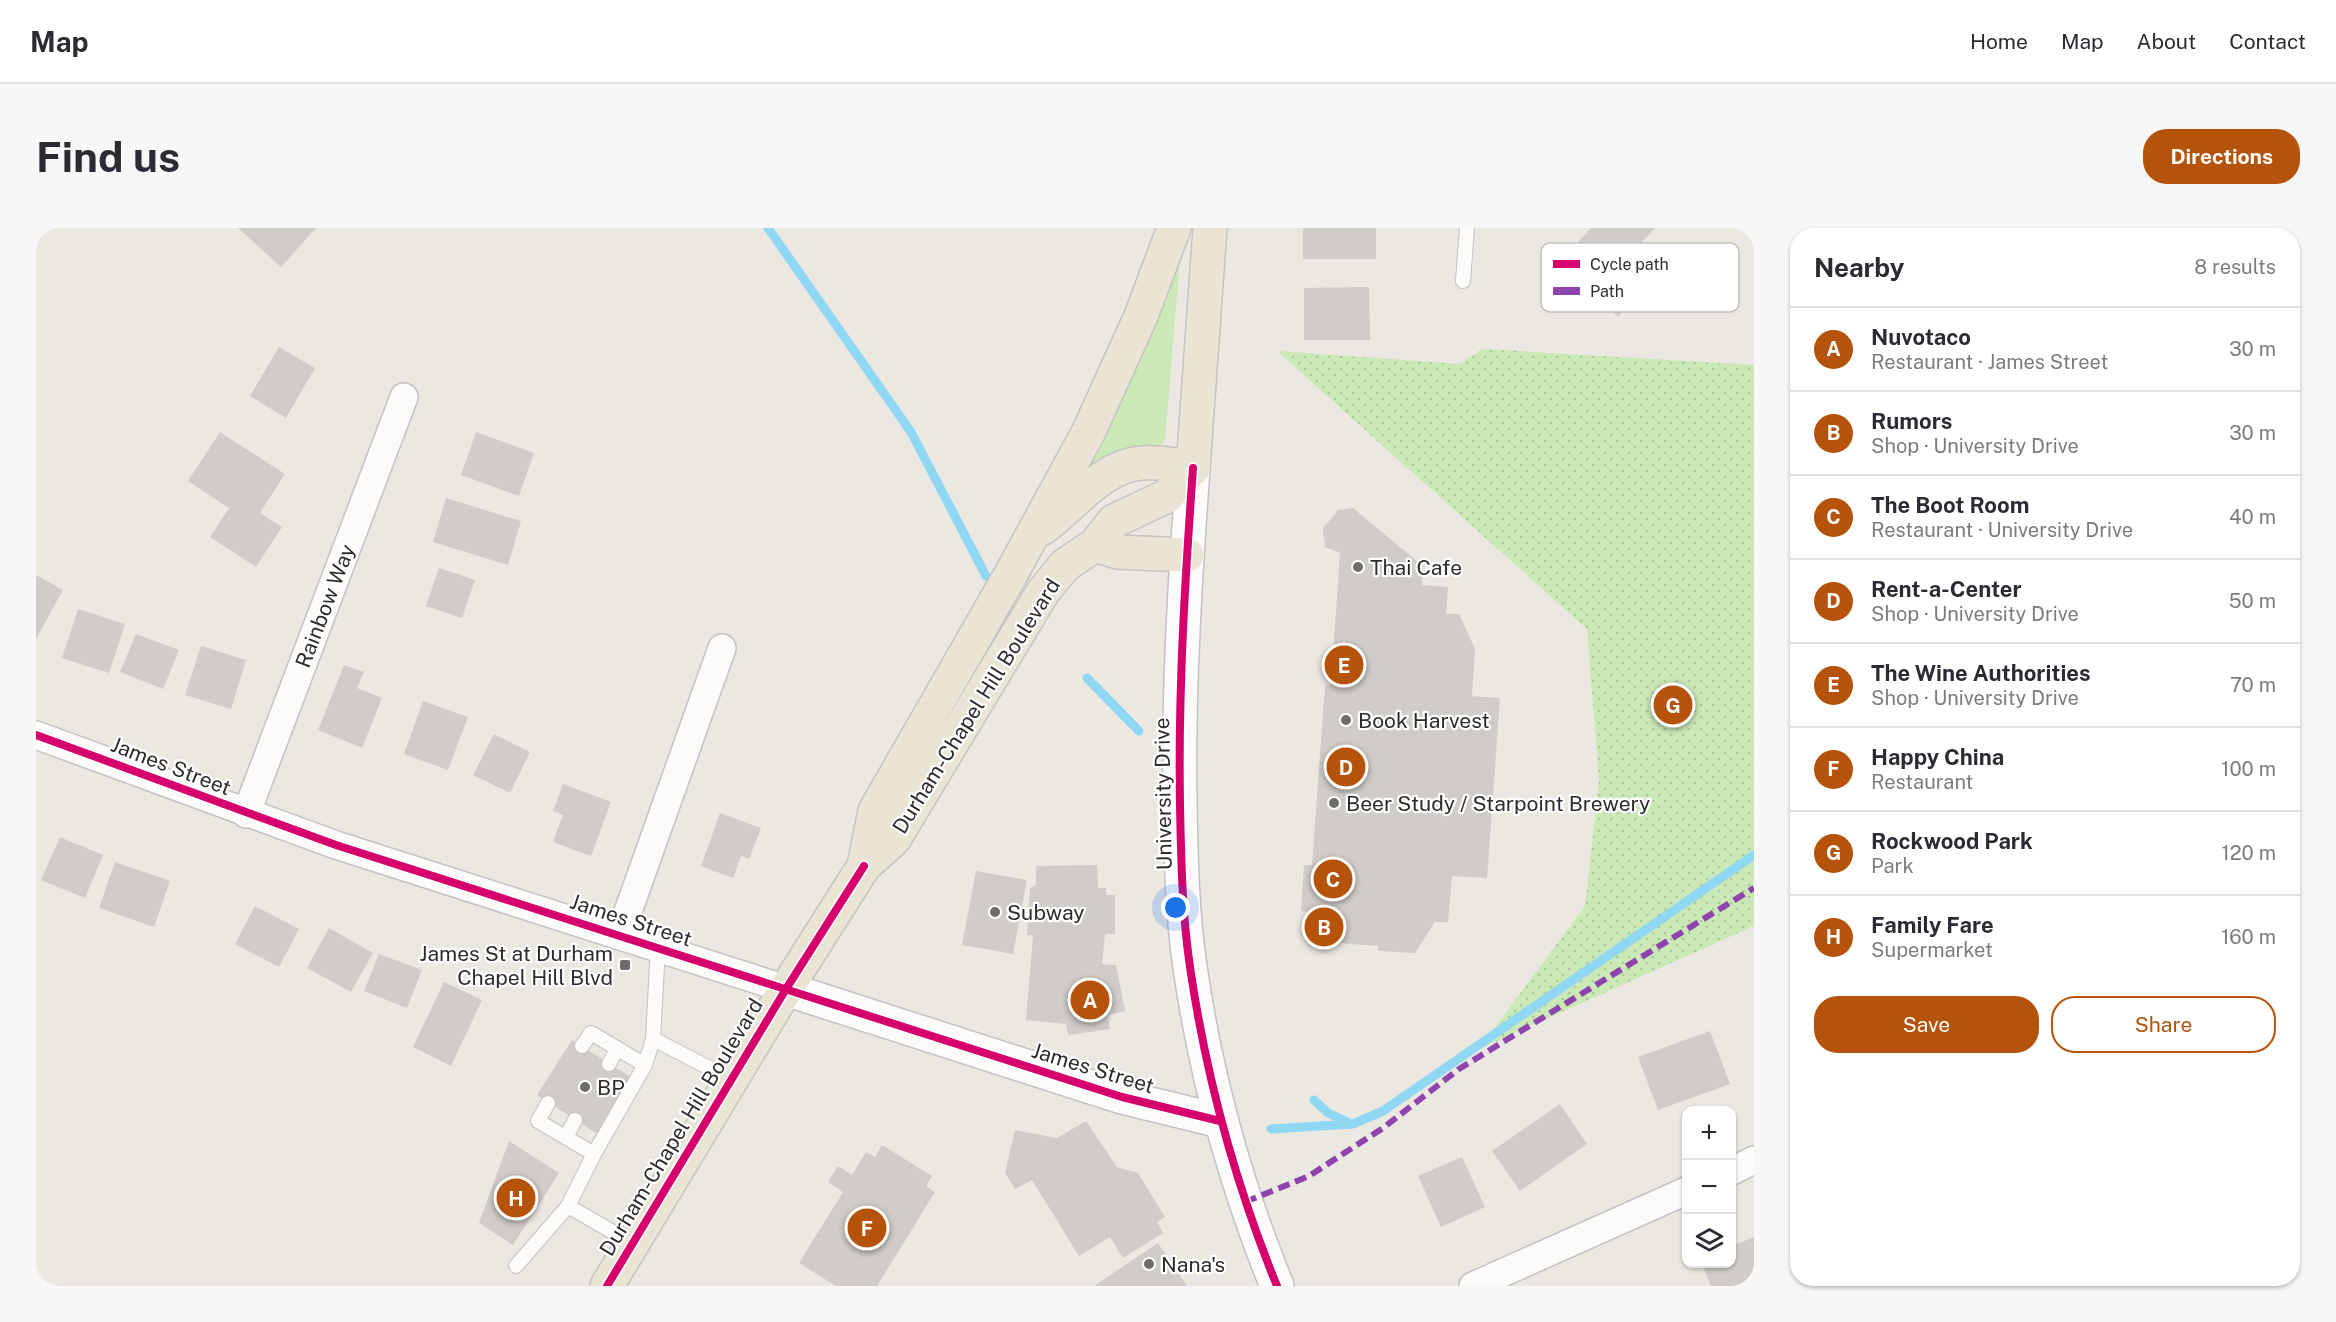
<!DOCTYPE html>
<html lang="en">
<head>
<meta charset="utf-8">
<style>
  :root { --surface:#fff; --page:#f7f7f7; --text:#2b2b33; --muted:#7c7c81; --line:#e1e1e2; --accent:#b45309 }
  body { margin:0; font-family:"Public Sans",sans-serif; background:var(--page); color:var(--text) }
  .controls { position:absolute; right:18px; bottom:18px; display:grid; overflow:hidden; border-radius:12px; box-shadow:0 2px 4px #0004 }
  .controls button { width:54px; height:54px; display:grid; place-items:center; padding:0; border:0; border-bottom:2px solid var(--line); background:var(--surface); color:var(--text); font:30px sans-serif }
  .you { position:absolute; left:1140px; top:680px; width:21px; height:21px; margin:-15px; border:4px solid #fff; border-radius:50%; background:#1a73e8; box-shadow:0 0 0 9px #1a73e833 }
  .badge { display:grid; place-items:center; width:39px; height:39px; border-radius:50%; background:var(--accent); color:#fff; font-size:20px; font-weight:700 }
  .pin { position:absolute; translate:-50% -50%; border:3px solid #fff; box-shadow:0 2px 6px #0006 }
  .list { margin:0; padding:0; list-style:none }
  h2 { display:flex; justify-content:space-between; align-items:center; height:78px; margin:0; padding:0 24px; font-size:26px }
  h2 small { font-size:20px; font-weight:400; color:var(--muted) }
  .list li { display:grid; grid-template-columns:39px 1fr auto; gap:18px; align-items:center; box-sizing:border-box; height:84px; padding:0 24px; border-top:2px solid var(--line) }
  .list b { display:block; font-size:22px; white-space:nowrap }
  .list p { margin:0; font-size:20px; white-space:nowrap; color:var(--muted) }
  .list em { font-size:20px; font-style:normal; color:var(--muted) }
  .actions { display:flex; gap:12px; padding:18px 24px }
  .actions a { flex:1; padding:14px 0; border:2px solid var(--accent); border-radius:24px; text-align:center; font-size:21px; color:var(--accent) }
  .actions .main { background:var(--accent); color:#fff }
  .icon { flex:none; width:33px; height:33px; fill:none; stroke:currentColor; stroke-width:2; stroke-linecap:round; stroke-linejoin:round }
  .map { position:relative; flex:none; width:1718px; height:1058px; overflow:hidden; border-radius:24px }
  header { display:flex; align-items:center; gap:36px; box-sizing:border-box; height:84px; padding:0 30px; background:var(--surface); border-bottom:2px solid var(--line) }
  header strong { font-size:28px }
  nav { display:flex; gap:33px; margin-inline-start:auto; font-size:21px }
  .intro { display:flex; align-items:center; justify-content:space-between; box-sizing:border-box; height:144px; padding:0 36px }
  h1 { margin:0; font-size:42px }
  .button { padding:15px 27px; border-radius:24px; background:var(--accent); color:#fff; font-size:21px; font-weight:700 }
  main { display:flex; gap:36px; padding:0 36px }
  aside { flex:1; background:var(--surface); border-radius:24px; box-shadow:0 2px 4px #0004 }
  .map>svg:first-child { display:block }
  .grass { fill:#cbe9b7 }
  .park { fill:url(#park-dots) }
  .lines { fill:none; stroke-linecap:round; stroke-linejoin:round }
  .stream { stroke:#8fd7f2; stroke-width:9 }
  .building { fill:#d0cdc8 }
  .service-casing { stroke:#c4c3c3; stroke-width:16 }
  .minor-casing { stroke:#c4c3c3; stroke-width:30 }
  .tertiary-casing { stroke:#c4c3c3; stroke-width:36 }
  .primary-casing { stroke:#c6c4c2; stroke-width:36 }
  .service { stroke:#fcfbfa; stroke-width:14 }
  .minor { stroke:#fcfbfa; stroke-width:27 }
  .tertiary { stroke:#fcfbfa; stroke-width:33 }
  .primary { stroke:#e9e4d3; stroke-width:33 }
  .quiet { stroke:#8e44ad; stroke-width:6; stroke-dasharray:12 6; stroke-linecap:butt }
  .cycleway-casing { stroke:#fff; stroke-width:11 }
  .cycleway { stroke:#d6006c; stroke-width:8 }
  .poi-dot { fill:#6f6d6b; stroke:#fff; stroke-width:2 }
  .labels { text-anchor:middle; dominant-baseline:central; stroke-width:4.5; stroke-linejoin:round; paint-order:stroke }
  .poi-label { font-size:21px; fill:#2c2c2c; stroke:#fff; text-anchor:start }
  .street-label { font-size:21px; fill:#2c2c2c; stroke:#fff }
  .key { fill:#fff; stroke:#c0c0c0; stroke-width:1.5 }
  .key-label { font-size:16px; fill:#2c2c2c }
</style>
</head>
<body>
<header>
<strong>Map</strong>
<nav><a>Home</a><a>Map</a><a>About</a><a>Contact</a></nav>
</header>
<div class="intro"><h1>Find us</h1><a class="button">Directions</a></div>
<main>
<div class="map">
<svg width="1718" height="1058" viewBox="0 0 1718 1058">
  <defs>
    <pattern id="park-dots" width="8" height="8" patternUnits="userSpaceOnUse" patternTransform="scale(1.5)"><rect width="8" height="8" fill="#cbe9b7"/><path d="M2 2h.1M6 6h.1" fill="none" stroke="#aec89e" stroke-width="1.8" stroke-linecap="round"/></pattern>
  </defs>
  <rect width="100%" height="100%" fill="#ebe7e1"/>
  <polygon class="grass" points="1144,30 1129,212 1125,217 1048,238"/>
  <polygon class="park" points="1447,121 1718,137 1718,698 1443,821 1549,678 1563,553 1551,401 1241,123 1424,136"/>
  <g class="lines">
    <g class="stream">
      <polyline points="732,0 875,204 950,348"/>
      <polyline points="1051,450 1103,503"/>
      <polyline points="1278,872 1292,885 1312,894"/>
      <polyline points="1235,901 1317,896 1347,883 1718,627"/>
    </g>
  </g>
  <g class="building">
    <polygon points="202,0 280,0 245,39"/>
    <rect x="1267" y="0" width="73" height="31"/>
    <polygon points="1555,0 1619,0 1583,39 1608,62 1582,89 1523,35"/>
    <polygon points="1333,59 1334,112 1268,112 1268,60"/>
    <polygon points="243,119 279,140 250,190 214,168"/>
    <polygon points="184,204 249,246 224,285 246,299 220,339 174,309 193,280 152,253"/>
    <polygon points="440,204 498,225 483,268 425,247"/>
    <polygon points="410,270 485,293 472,337 397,314"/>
    <polygon points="1317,280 1387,338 1386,357 1412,359 1410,386 1423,386 1439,421 1436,468 1464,470 1451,650 1416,648 1412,694 1399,694 1379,725 1342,723 1342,718 1277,713 1279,685 1265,683 1268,637 1276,637 1289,458 1295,457 1304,325 1289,319 1287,300 1302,282"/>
    <polygon points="403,340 439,352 426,390 390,378"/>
    <polygon points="0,347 27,362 0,411"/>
    <polygon points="42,381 89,396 73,445 26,430"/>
    <polygon points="100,406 143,422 127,461 84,444"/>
    <polygon points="165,418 210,432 195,481 149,467"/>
    <polygon points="308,437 328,444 321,460 346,470 326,520 282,502"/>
    <polygon points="387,473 432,489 412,542 368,526"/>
    <polygon points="458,506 494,524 474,565 437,547"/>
    <polygon points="527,556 575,574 555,628 517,614 527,587 517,583"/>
    <polygon points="684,585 725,600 713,631 705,628 697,650 665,638"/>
    <polygon points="24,609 67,627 49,670 5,652"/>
    <polygon points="79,634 134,653 118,699 63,680"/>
    <polygon points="1061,637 1062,660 1070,660 1070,667 1079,667 1079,706 1069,706 1066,736 1080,737 1089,783 1072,787 1074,801 1032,807 1030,796 990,792 997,707 991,707 994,660 1000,657 1000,638"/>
    <polygon points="940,643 991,652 977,726 926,717"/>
    <polygon points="219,678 263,701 243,739 199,716"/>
    <polygon points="293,700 337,725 315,764 271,740"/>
    <polygon points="343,726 386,742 371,780 328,763"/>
    <polygon points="408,754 446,772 415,838 377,819"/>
    <polygon points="1674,803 1694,856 1622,882 1602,829"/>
    <polygon points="536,812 598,851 563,907 501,867"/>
    <polygon points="1524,876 1551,916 1484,963 1456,923"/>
    <polygon points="1050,893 1081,939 1102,945 1129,989 1121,994 1127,1005 1087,1030 1074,1009 1043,1028 996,952 979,961 969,945 979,902 1021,910"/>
    <polygon points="473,913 523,945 477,1017 443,995"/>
    <polygon points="846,917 896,948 890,958 899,964 841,1058 800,1058 763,1035 807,964 792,954 802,938 816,947 830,924 839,929"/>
    <polygon points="1426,929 1449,979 1405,999 1382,948"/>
    <polygon points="1718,1009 1718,1058 1675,1058 1666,1036 1696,1036 1696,1018"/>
    <polygon points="1122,1015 1151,1058 1058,1058"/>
  </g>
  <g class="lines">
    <g class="service-casing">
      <g id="service">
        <polyline points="1427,53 1431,0"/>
        <polyline points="617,811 622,719"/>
        <polyline points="546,818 555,805 609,837"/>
        <polyline points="573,836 581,821"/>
        <polyline points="512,875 502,893 558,926"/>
        <polyline points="530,909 539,892"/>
        <polyline points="596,1015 532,978 558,926 609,837 617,811 695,851"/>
        <polyline points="480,1038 532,978"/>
      </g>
    </g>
    <g class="minor-casing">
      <g id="minor">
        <polyline points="0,507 300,617 750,761"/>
        <polyline points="210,586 368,169"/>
        <polyline points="584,706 686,420"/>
        <polyline points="1696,943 1718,932"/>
        <polyline points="1437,1058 1650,963"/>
      </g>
    </g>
    <g class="tertiary-casing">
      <g id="tertiary">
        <path d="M1157,240C1149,352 1142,464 1144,576C1145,630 1146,685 1154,739C1170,849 1199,955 1241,1058"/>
        <polyline points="750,761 1086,869 1184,893"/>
      </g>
    </g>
    <g class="primary-casing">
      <g id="primary">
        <polyline points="1157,240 1174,0"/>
        <path d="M1007,300C1037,278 1067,237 1106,235C1124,234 1141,237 1157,240"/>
        <polyline points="1059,317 1082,324 1151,327"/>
        <polyline points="828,638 839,583 975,346 1053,203 1105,88 1138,0"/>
        <polyline points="571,1058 750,761 828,638 858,611 1007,364 1029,337 1059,317 1078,293 1131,268 1157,240"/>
      </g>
    </g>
    <use href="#service" class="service"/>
    <use href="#minor" class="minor"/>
    <use href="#tertiary" class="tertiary"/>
    <use href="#primary" class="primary"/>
    <polyline class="quiet" points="1209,974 1273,948 1347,900 1423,841 1718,660"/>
    <g class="cycleway-casing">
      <g id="cycleway">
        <path d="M1157,240C1149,352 1142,464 1144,576C1145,630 1146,685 1154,739C1170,849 1199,955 1241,1058"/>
        <polyline points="0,507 300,617 1086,869 1184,893"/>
        <polyline points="571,1058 750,761 828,638"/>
      </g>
    </g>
    <use href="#cycleway" class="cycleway"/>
  </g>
  <g class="poi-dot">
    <circle cx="1322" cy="339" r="6"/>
    <circle cx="1310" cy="492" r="6"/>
    <circle cx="1298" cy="575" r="6"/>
    <circle cx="959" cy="684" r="6"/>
    <rect x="583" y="731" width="12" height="12" rx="3"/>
    <circle cx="549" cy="859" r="6"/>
    <circle cx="1113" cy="1036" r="6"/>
  </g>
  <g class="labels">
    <g class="poi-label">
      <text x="1334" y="339">Thai Cafe</text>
      <text x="1322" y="492">Book Harvest</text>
      <text x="1310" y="575">Beer Study / Starpoint Brewery</text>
      <text x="971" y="684">Subway</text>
      <text x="577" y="725" text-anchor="end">James St at Durham<tspan x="577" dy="24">Chapel Hill Blvd</tspan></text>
      <text x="561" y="859">BP</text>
      <text x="1125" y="1036">Nana's</text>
    </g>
    <g class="street-label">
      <text transform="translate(289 378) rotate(-69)">Rainbow Way</text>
      <text transform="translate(940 478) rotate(-58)">Durham-Chapel Hill Boulevard</text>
      <text transform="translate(135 538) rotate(21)">James Street</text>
      <text transform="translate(1127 566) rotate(-91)">University Drive</text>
      <text transform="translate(595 692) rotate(18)">James Street</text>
      <text transform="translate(1057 840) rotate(17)">James Street</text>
      <text transform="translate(645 899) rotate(-59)">Durham-Chapel Hill Boulevard</text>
    </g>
  </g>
  <rect x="1505" y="15" width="198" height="69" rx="9" class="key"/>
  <rect x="1517" y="32" width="27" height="8" fill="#d6006c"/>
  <rect x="1517" y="59" width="27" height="8" fill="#8e44ad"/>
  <g class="key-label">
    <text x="1554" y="42">Cycle path</text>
    <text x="1554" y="69">Path</text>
  </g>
</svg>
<div class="controls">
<button>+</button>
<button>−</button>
<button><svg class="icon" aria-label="layers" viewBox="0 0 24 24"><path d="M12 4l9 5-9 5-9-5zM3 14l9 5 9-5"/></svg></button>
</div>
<div class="you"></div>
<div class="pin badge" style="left:1054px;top:772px">A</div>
<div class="pin badge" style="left:1288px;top:699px">B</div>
<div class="pin badge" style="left:1297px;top:651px">C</div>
<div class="pin badge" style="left:1310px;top:539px">D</div>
<div class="pin badge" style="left:1308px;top:437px">E</div>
<div class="pin badge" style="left:831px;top:1000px">F</div>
<div class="pin badge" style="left:1637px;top:477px">G</div>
<div class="pin badge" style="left:480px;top:970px">H</div>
</div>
<aside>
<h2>Nearby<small>8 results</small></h2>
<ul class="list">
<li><span class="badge">A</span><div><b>Nuvotaco</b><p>Restaurant · James Street</p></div><em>30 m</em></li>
<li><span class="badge">B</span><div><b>Rumors</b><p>Shop · University Drive</p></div><em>30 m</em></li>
<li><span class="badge">C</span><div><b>The Boot Room</b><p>Restaurant · University Drive</p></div><em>40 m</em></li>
<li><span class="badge">D</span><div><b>Rent-a-Center</b><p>Shop · University Drive</p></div><em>50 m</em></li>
<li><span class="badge">E</span><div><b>The Wine Authorities</b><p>Shop · University Drive</p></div><em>70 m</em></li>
<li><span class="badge">F</span><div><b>Happy China</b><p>Restaurant</p></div><em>100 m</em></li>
<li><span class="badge">G</span><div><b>Rockwood Park</b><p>Park</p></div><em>120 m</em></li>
<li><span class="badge">H</span><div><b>Family Fare</b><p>Supermarket</p></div><em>160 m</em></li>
</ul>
<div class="actions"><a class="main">Save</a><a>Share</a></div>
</aside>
</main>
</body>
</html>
